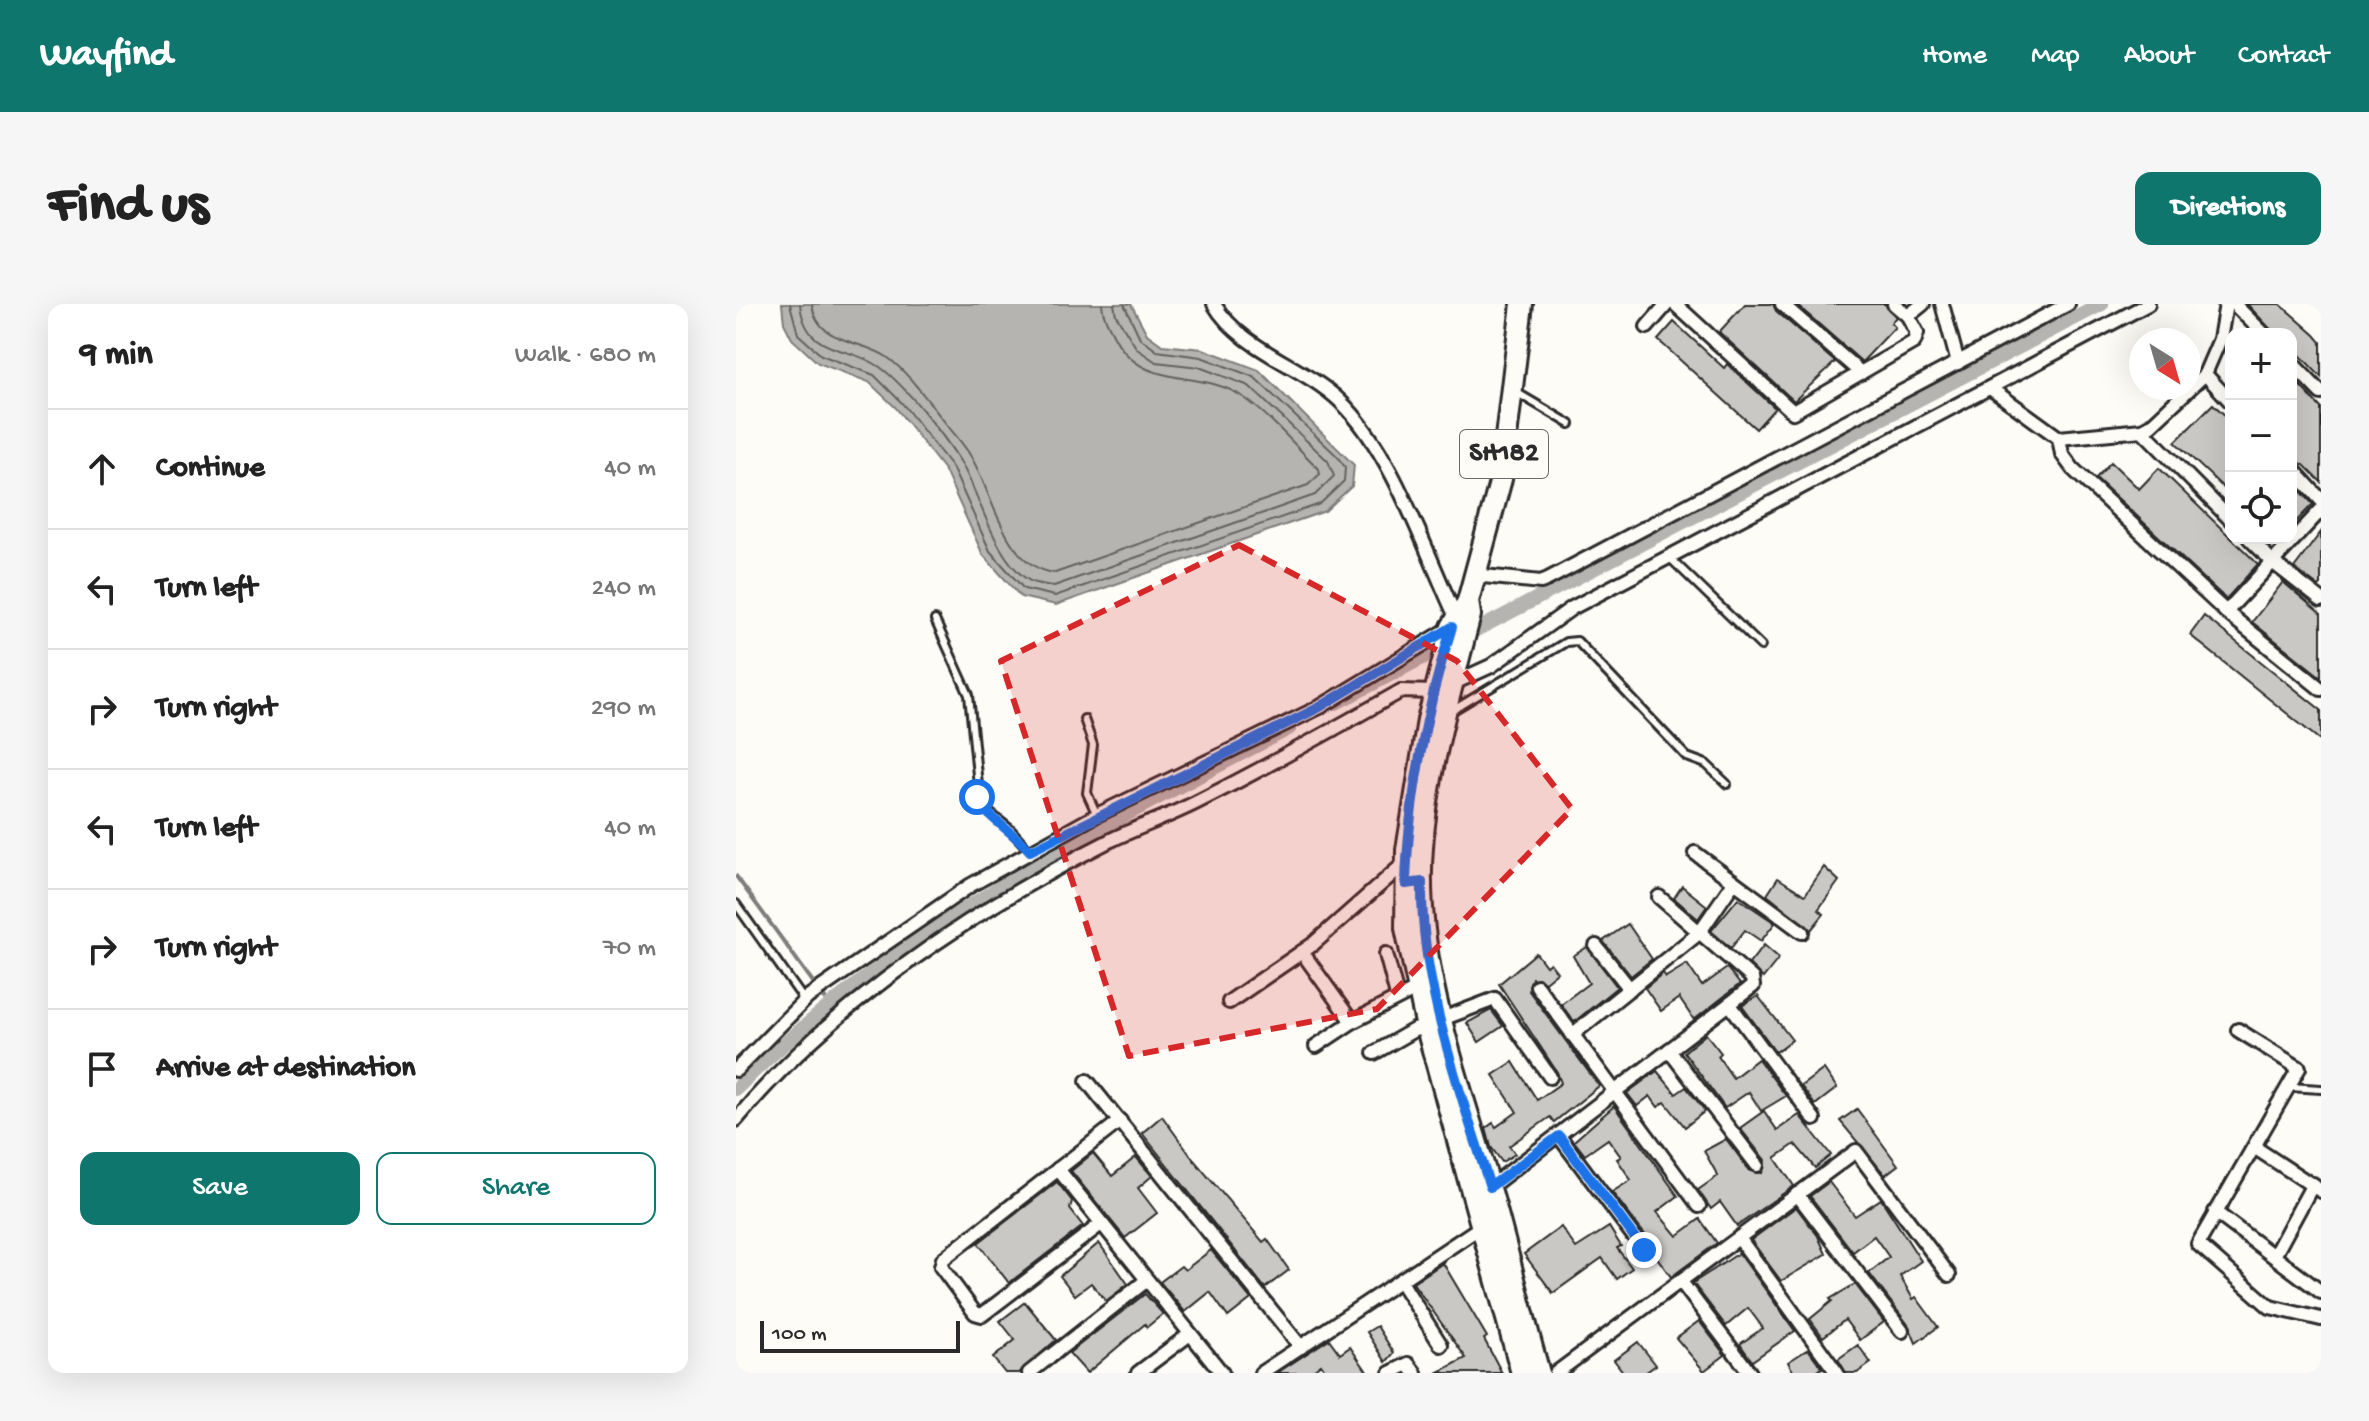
<!DOCTYPE html>
<html lang="en">
<head>
<meta charset="utf-8">
<style>
  :root { --surface:#fff; --page:#f6f6f6; --text:#222; --muted:#767676; --line:#e0e0e0; --accent:#0f766e }
  body { margin:0; font-family:"Gochi Hand",sans-serif; background:var(--page); color:var(--text) }
  .controls { position:absolute; right:24px; top:24px; display:grid; overflow:hidden; border-radius:16px; box-shadow:0 8px 32px #0002 }
  .controls button { width:72px; height:72px; display:grid; place-items:center; padding:0; border:0; border-bottom:2px solid var(--line); background:var(--surface); color:var(--text); font:40px sans-serif }
  .compass { position:absolute; left:1393px; top:24px; width:72px; height:72px; border-radius:50%; background:var(--surface); box-shadow:0 8px 32px #0002; rotate:143deg }
  .scale { position:absolute; left:24px; bottom:20px; width:200px; box-sizing:border-box; padding-left:8px; border:4px solid #2b2b2b; border-top:0; font-size:22px; line-height:28px; white-space:nowrap; color:#2b2b2b; -webkit-text-stroke:6px #fdfcf7; paint-order:stroke }
  .stop { position:absolute; width:24px; height:24px; margin:-18px; border:6px solid #1a73e8; border-radius:50%; background:#fff }
  .stop.end { background:#1a73e8; border-color:#fff; box-shadow:0 2px 8px #0008 }
  .list { margin:0; padding:0; list-style:none }
  h2 { display:flex; justify-content:space-between; align-items:center; height:104px; margin:0; padding:0 32px; font-size:34px }
  h2 small { font-size:26px; font-weight:400; color:var(--muted) }
  .list li { display:grid; grid-template-columns:52px 1fr auto; gap:24px; align-items:center; box-sizing:border-box; height:120px; padding:0 32px; border-top:2px solid var(--line) }
  .list b { display:block; font-size:30px; white-space:nowrap }
  .list em { font-size:26px; font-style:normal; color:var(--muted) }
  .actions { display:flex; gap:16px; padding:24px 32px }
  .actions a { flex:1; padding:18px 0; border:2px solid var(--accent); border-radius:16px; text-align:center; font-size:28px; color:var(--accent) }
  .actions .main { background:var(--accent); color:#fff }
  .icon { flex:none; width:44px; height:44px; fill:none; stroke:currentColor; stroke-width:2; stroke-linecap:round; stroke-linejoin:round }
  .map { position:relative; flex:none; width:1585px; height:1069px; overflow:hidden; border-radius:16px }
  header { display:flex; align-items:center; gap:48px; box-sizing:border-box; height:112px; padding:0 40px; background:var(--accent); color:#fff }
  header strong { font-size:38px }
  nav { display:flex; gap:44px; margin-inline-start:auto; font-size:28px }
  .intro { display:flex; align-items:center; justify-content:space-between; box-sizing:border-box; height:192px; padding:0 48px }
  h1 { margin:0; font-size:56px }
  .button { padding:20px 36px; border-radius:16px; background:var(--accent); color:#fff; font-size:28px; font-weight:700 }
  main { display:flex; gap:48px; padding:0 48px }
  aside { flex:1; background:var(--surface); border-radius:16px; box-shadow:0 8px 32px #0002 }
  .map>svg:first-child { display:block }
  .water { fill:#b5b4b1; stroke:#7e7d7b; stroke-width:2 }
  .lines { fill:none; stroke-linecap:round; stroke-linejoin:round }
  .shore { stroke:#626261; stroke-width:2 }
  .stream { stroke:#7e7d7b; stroke-width:4 }
  .canal { stroke:#b5b4b1; stroke-width:14 }
  .building { fill:#c9c8c4; stroke:#2b2b2b; stroke-width:2 }
  .lane-casing { stroke:#2b2b2b; stroke-width:12 }
  .street-casing { stroke:#2b2b2b; stroke-width:18 }
  .primary-casing { stroke:#2b2b2b; stroke-width:26 }
  .lane { stroke:#fdfcf7; stroke-width:6 }
  .street { stroke:#fdfcf7; stroke-width:12 }
  .primary { stroke:#fdfcf7; stroke-width:20 }
  .route { stroke:#1a73e8; stroke-width:10 }
  .marked { fill:#d62828; fill-opacity:0.2; stroke:#d62828; stroke-width:6; stroke-dasharray:16 10; stroke-linejoin:round }
  .labels { text-anchor:middle; dominant-baseline:central; stroke-width:8; stroke-linejoin:round; paint-order:stroke }
  .shield { fill:#fdfcf7; stroke:#6a6a68; stroke-width:2 }
  .shield-label { font-size:28px; font-weight:bold; fill:#2b2b2b }
</style>
</head>
<body>
<header>
<strong>Wayfind</strong>
<nav><a>Home</a><a>Map</a><a>About</a><a>Contact</a></nav>
</header>
<div class="intro"><h1>Find us</h1><a class="button">Directions</a></div>
<main>
<aside>
<h2>9 min<small>Walk · 680 m</small></h2>
<ul class="list">
<li><svg class="icon" aria-label="ahead" viewBox="0 0 24 24"><path d="M12 20V5M6 11l6-6 6 6"/></svg><div><b>Continue</b></div><em>40 m</em></li>
<li><svg class="icon" aria-label="left" viewBox="0 0 24 24"><path d="M17 20v-9H6M10 6l-5 5 5 5"/></svg><div><b>Turn left</b></div><em>240 m</em></li>
<li><svg class="icon" aria-label="right" viewBox="0 0 24 24"><path d="M7 20v-9h11M14 6l5 5-5 5"/></svg><div><b>Turn right</b></div><em>290 m</em></li>
<li><svg class="icon" aria-label="left" viewBox="0 0 24 24"><path d="M17 20v-9H6M10 6l-5 5 5 5"/></svg><div><b>Turn left</b></div><em>40 m</em></li>
<li><svg class="icon" aria-label="right" viewBox="0 0 24 24"><path d="M7 20v-9h11M14 6l5 5-5 5"/></svg><div><b>Turn right</b></div><em>70 m</em></li>
<li><svg class="icon" aria-label="arrive" viewBox="0 0 24 24"><path d="M6 21V4h12l-3 4 3 4H6"/></svg><div><b>Arrive at destination</b></div></li>
</ul>
<div class="actions"><a class="main">Save</a><a>Share</a></div>
</aside>
<div class="map">
<svg width="1585" height="1069" viewBox="0 0 1585 1069">
  <rect width="100%" height="100%" fill="#fdfcf7"/>
  <filter id="ink" filterUnits="userSpaceOnUse"><feTurbulence type="fractalNoise" baseFrequency=".0125" numOctaves="2"/><feDisplacementMap in="SourceGraphic" scale="16" xChannelSelector="R" yChannelSelector="G"/><feConvolveMatrix kernelMatrix="1 2 1 2 8 2 1 2 1" color-interpolation-filters="sRGB"/></filter>
  <g filter="url(#ink)">
    <polygon class="water" points="46,0 395,0 411,30 426,41 467,45 523,66 618,161 616,182 589,207 320,301 285,293 247,251 209,167 160,104 133,78 82,59 56,35 48,19"/>
    <g class="lines">
      <g class="shore">
        <polyline points="54,0 62,30 85,51 138,71 166,99 216,163 254,247 288,285 319,292 584,200 608,177 609,163 600,151 518,73 465,53 421,47 404,34 388,0"/>
        <path d="M64,0C70,53 112,40 144,63C171,83 206,129 224,157C244,190 258,256 294,277C300,280 311,281 318,282L579,191L598,172L592,157L513,82L463,63L420,58L401,45L380,11L378,0"/>
        <path d="M76,0C81,40 124,35 151,53C173,69 191,96 208,117C216,128 227,139 234,151C257,188 267,263 319,269L572,181L584,170L583,165C559,142 535,112 507,93C463,63 408,88 379,34C373,23 367,13 366,0"/>
      </g>
      <polyline class="stream" points="0,572 93,700"/>
      <g class="canal">
        <polyline points="600,399 1366,0"/>
        <path d="M0,785C161,625 355,529 554,424"/>
      </g>
    </g>
    <g class="building">
      <polygon points="1009,0 1037,0 1040,7 1099,58 1058,97 983,28"/>
      <polygon points="1060,0 1149,0 1160,13 1155,19 1159,23 1126,58"/>
      <polygon points="1511,0 1544,0 1579,31 1585,38 1585,73 1560,47 1555,49 1555,30 1539,30"/>
      <polygon points="938,18 988,64 991,60 1039,104 1020,125 922,36"/>
      <polygon points="1555,72 1585,104 1585,178 1568,161 1555,154"/>
      <polygon points="1477,100 1495,117 1495,191 1439,138"/>
      <polygon points="1375,158 1403,185 1423,164 1522,260 1490,295 1360,174"/>
      <polygon points="1555,177 1577,200 1555,223"/>
      <polygon points="1585,228 1585,281 1583,283 1558,264"/>
      <polygon points="1547,278 1585,310 1585,373 1516,318"/>
      <polygon points="1468,312 1585,406 1585,437 1454,331"/>
      <polygon points="1088,563 1103,577 1082,606 1088,610 1075,626 1031,591 1042,574 1069,591"/>
      <polygon points="946,582 971,602 962,615 938,594"/>
      <polygon points="1002,594 1039,619 1025,637 1009,626 995,644 975,627"/>
      <polygon points="892,620 916,655 895,672 867,637"/>
      <polygon points="1028,641 1043,654 1027,674 1013,660"/>
      <polygon points="851,643 881,683 838,718 825,700 853,679 837,652"/>
      <polygon points="800,649 810,662 814,659 821,668 809,678 796,674 793,687 863,782 818,818 814,813 773,842 779,850 766,858 755,843 750,824 757,819 760,823 781,808 757,771 777,758 801,796 825,779 821,768 763,680"/>
      <polygon points="951,660 966,682 991,664 1004,680 958,716 943,694 925,707 909,684 927,669 930,673"/>
      <polygon points="1022,692 1056,736 1040,748 1006,702"/>
      <polygon points="755,706 767,722 743,738 731,719"/>
      <polygon points="970,730 985,749 982,752 997,774 1022,755 1050,792 1025,807 1013,788 989,804 948,748"/>
      <polygon points="1088,765 1101,784 1079,801 1065,782"/>
      <polygon points="921,767 940,790 950,783 969,807 949,823 929,798 922,803 914,792 901,802 891,789"/>
      <polygon points="878,802 942,892 921,908 941,932 964,915 981,939 935,973 920,952 923,949 876,888 895,876 881,855 885,853 872,835 849,851 838,837"/>
      <polygon points="1121,805 1162,861 1149,871 1104,817"/>
      <polygon points="1028,807 1041,826 1063,811 1095,851 1079,864 1059,840 1039,854 1058,882 1001,922 984,898 975,905 962,886 982,872 968,847 990,835 1014,867 1026,869 1029,856 1004,824"/>
      <polygon points="426,812 457,855 527,938 531,935 553,966 529,984 406,829"/>
      <polygon points="357,849 376,872 400,853 416,872 402,884 421,909 389,934 335,867"/>
      <polygon points="321,878 336,897 334,905 347,922 273,979 242,939"/>
      <polygon points="1093,878 1119,912 1145,895 1185,957 1164,972 1177,995 1180,993 1202,1023 1180,1039 1173,1022 1133,969 1153,953 1138,932 1117,948 1074,892"/>
      <polygon points="1060,903 1082,932 1090,950 1045,977 1015,936"/>
      <polygon points="825,923 840,944 873,923 885,942 881,944 896,964 881,975 866,954 817,989 788,950"/>
      <polygon points="363,939 392,980 370,997 355,979 339,991 324,972"/>
      <polygon points="475,946 515,995 492,1013 474,988 449,1008 424,978 445,962 449,966"/>
      <polygon points="1003,949 1059,1027 1016,1057 1004,1040 1027,1024 1012,1004 990,1022 957,979"/>
      <polygon points="707,959 751,1033 748,1035 766,1069 701,1069 730,1054 677,979"/>
      <polygon points="1119,980 1148,1018 1124,1036 1109,1016 1087,1033 1074,1015 1096,997 1094,995"/>
      <polygon points="409,990 427,1010 411,1023 409,1020 351,1069 333,1049"/>
      <polygon points="289,998 320,1036 283,1069 269,1069 257,1054 279,1036 264,1017"/>
      <polygon points="963,1017 989,1051 968,1067 940,1034"/>
      <polygon points="641,1022 658,1049 650,1058 631,1028"/>
      <polygon points="593,1035 604,1050 614,1043 632,1069 591,1069 585,1060 573,1069 541,1069"/>
      <polygon points="902,1038 920,1061 909,1069 888,1069 878,1056"/>
      <polygon points="1122,1041 1135,1059 1121,1069 1110,1069 1102,1055"/>
      <polygon points="1072,1045 1086,1064 1079,1069 1058,1069 1052,1058"/>
    </g>
    <g class="lines">
      <g class="lane-casing">
        <g id="lane">
          <polyline points="778,87 834,120"/>
          <polyline points="933,253 1025,342"/>
          <polyline points="199,316 233,391 244,501 274,525 294,547"/>
          <polyline points="714,408 830,338 841,337 951,453 970,460 991,480"/>
          <polyline points="348,415 357,441 351,489 361,511"/>
          <polyline points="0,600 68,696"/>
          <polyline points="1553,783 1585,785"/>
        </g>
      </g>
      <g class="street-casing">
        <g id="street">
          <path d="M478,0C505,46 566,61 604,97C656,146 689,247 720,313"/>
          <polyline points="939,0 1057,108 1178,38 1181,29 1172,12 1187,0"/>
          <polyline points="1046,0 1125,69"/>
          <polyline points="1158,0 1172,12"/>
          <polyline points="1206,0 1222,59"/>
          <polyline points="1498,0 1528,30"/>
          <polyline points="911,23 931,0"/>
          <polyline points="1555,58 1585,89"/>
          <polyline points="1469,70 1495,98"/>
          <polyline points="1254,84 1323,134 1406,126 1415,121 1469,70 1484,35 1490,0"/>
          <polyline points="1406,126 1495,216"/>
          <polyline points="1323,134 1326,150 1337,165 1490,308 1585,385"/>
          <polyline points="1555,163 1585,196"/>
          <polyline points="1513,234 1539,260 1585,296"/>
          <polyline points="738,271 805,278 812,275 1332,0"/>
          <polyline points="1490,308 1585,206"/>
          <polyline points="959,549 1066,628"/>
          <polyline points="860,642 894,685"/>
          <polyline points="566,648 616,718"/>
          <polyline points="650,650 661,692"/>
          <polyline points="801,682 963,902"/>
          <polyline points="493,698 576,641 671,557"/>
          <polyline points="995,702 1078,815"/>
          <polyline points="706,715 759,695 814,773"/>
          <polyline points="1502,726 1563,764 1462,940 1534,1003 1585,1015"/>
          <polyline points="836,731 963,629 998,578"/>
          <polyline points="580,742 616,718 686,682"/>
          <polyline points="933,746 1021,861"/>
          <polyline points="638,749 678,726 691,724"/>
          <polyline points="0,766 72,693 235,581 361,511 584,403 716,323"/>
          <polyline points="351,777 565,1043"/>
          <path d="M0,816C96,700 239,605 373,537C404,522 437,511 467,495C534,461 600,424 665,387L698,388L755,362L836,304L1412,0"/>
          <polyline points="823,832 908,946"/>
          <polyline points="1518,843 1585,887"/>
          <polyline points="322,865 486,1069"/>
          <polyline points="754,883 1017,682 1016,674 923,593"/>
          <polyline points="1061,890 1166,1027"/>
          <polyline points="1479,908 1585,988"/>
          <polyline points="365,920 246,1011 239,1009 205,963 207,955 384,817"/>
          <polyline points="1003,934 1101,1069"/>
          <polyline points="1538,952 1577,880"/>
          <polyline points="665,978 705,1041"/>
          <polyline points="946,979 1014,1069"/>
          <polyline points="293,1069 411,976"/>
          <polyline points="402,1069 454,1030"/>
          <polyline points="525,1069 749,920"/>
          <polyline points="654,1069 672,1060 679,1069"/>
          <polyline points="820,1069 1120,847 1213,971"/>
        </g>
      </g>
      <g class="primary-casing">
        <g id="primary">
          <path d="M786,0L765,175L732,297L734,311C715,384 691,469 686,543C677,658 722,772 753,881C771,943 785,1007 803,1069"/>
          <polyline points="732,298 716,323 692,416 671,546 670,624 691,724 786,1069"/>
        </g>
      </g>
      <use href="#lane" class="lane"/>
      <use href="#street" class="street"/>
      <use href="#primary" class="primary"/>
    </g>
  </g>
  <g class="lines" filter="url(#ink)">
    <path class="route" d="M241,493C248,512 279,529 294,547L584,403L716,323C691,401 672,498 670,580L686,578C684,681 724,786 754,883L823,832L908,946"/>
  </g>
  <path class="marked" d="M503,241L721,357L836,505L641,705L393,752L265,357Z"/>
  <g class="labels">
    <rect class="shield" x="724" y="126" width="88" height="48" rx="6"/>
    <g class="shield-label">
      <text x="768" y="150">SH182</text>
    </g>
  </g>
</svg>
<div class="controls">
<button>+</button>
<button>−</button>
<button><svg class="icon" aria-label="locate" viewBox="0 0 24 24"><circle cx="12" cy="12" r="6"/><path d="M12 2v4M12 18v4M2 12h4M18 12h4"/></svg></button>
</div>
<svg class="compass" viewBox="-18 -18 36 36"><path d="M0-13l5 13h-10z" fill="#e53935"/><path d="M0 13l5-13h-10z" fill="#767676"/></svg>
<div class="scale">100 m</div>
<div class="stop" style="left:241px;top:493px"></div>
<div class="stop end" style="left:908px;top:946px"></div>
</div>
</main>
</body>
</html>
